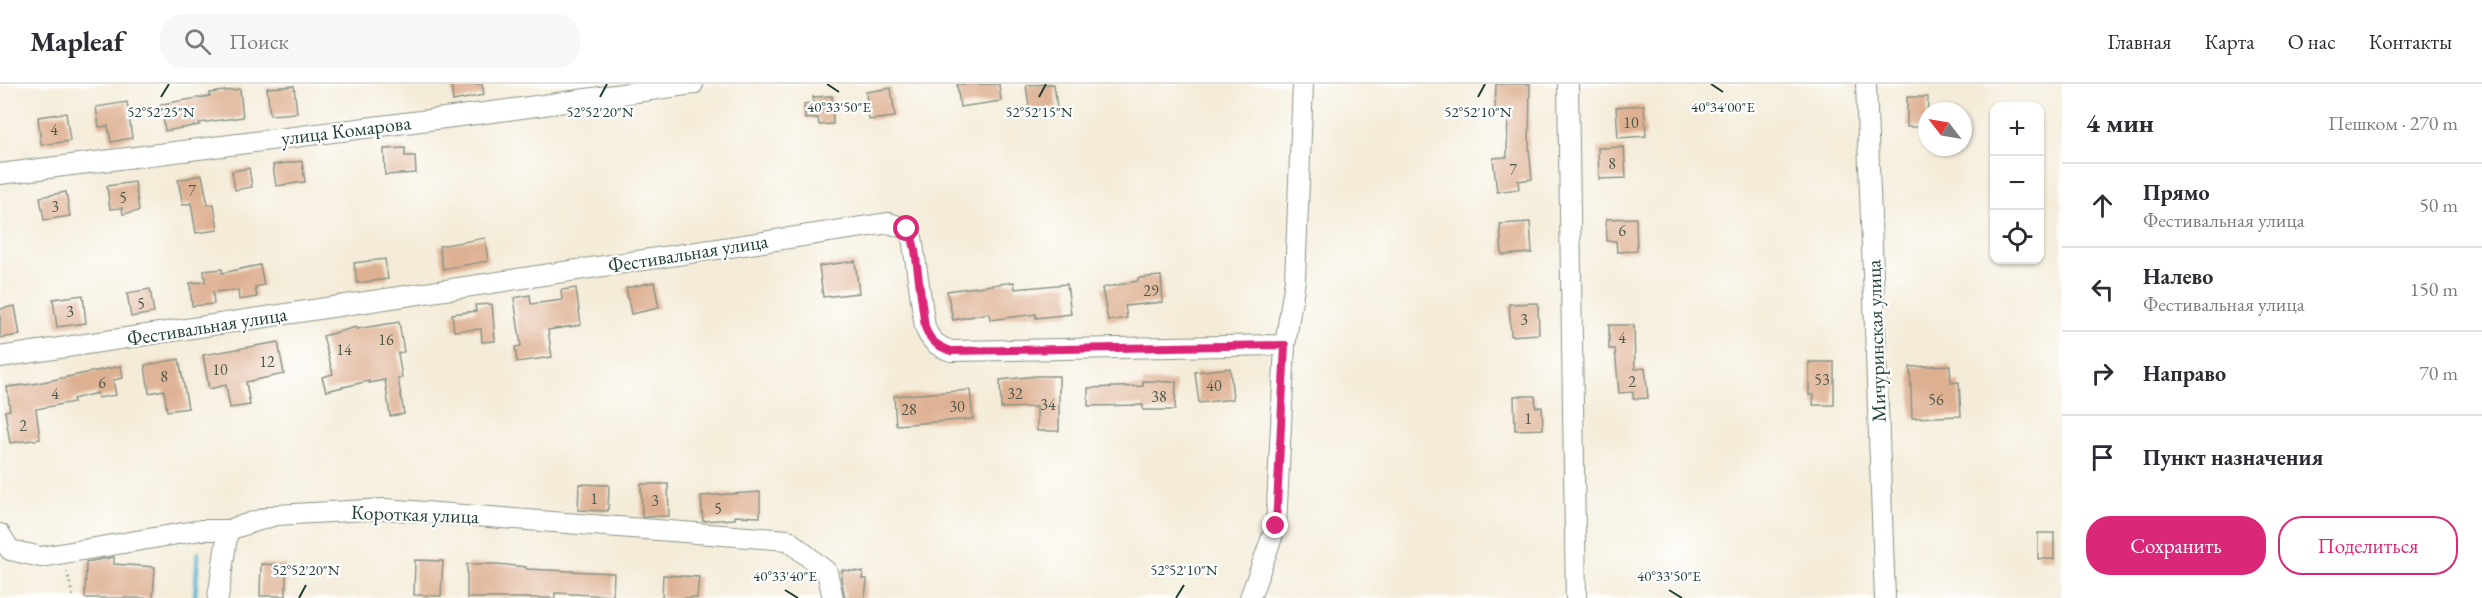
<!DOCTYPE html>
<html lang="ru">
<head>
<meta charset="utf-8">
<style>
  :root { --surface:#fff; --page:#f7f7f7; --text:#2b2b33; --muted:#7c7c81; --line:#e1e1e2; --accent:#db2777 }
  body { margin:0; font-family:"EB Garamond",serif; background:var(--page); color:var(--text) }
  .controls { position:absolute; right:18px; top:18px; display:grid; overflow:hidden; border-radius:12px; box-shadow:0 2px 4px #0004 }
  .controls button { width:54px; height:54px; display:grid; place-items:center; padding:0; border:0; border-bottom:2px solid var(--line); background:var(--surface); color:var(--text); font:30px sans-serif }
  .compass { position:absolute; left:1918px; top:18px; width:54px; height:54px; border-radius:50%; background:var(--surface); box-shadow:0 2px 4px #0004; rotate:301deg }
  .stop { position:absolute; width:18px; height:18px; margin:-14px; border:4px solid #db2777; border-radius:50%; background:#fff }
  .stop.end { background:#db2777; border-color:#fff; box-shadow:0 2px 6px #0008 }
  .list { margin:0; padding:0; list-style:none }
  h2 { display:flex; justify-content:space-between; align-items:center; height:78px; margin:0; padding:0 24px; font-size:26px }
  h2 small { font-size:20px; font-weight:400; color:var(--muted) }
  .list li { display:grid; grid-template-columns:39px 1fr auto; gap:18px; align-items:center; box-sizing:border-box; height:84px; padding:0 24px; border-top:2px solid var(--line) }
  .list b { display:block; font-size:22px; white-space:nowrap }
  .list p { margin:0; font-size:20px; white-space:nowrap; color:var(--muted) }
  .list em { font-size:20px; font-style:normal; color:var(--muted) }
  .actions { display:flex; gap:12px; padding:18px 24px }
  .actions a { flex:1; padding:14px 0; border:2px solid var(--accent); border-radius:24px; text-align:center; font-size:21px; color:var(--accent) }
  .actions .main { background:var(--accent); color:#fff }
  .icon { flex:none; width:33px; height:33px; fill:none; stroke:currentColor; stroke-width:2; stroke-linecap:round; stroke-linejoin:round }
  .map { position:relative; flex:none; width:2062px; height:514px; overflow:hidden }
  header { display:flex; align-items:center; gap:36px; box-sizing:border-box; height:84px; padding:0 30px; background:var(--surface); border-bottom:2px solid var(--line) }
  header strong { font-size:28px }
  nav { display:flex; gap:33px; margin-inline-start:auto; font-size:21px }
  .search { width:420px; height:54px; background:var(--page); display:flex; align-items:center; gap:15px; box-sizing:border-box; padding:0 21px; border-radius:24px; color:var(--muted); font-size:22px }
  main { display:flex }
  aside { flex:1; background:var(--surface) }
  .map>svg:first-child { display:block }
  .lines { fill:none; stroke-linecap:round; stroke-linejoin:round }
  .stream { stroke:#55b5d3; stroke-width:4.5 }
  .building { fill:#deb092 }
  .minor-casing { stroke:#8a9486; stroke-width:22 }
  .path { stroke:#8a9486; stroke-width:3; stroke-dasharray:1.5 4.5; stroke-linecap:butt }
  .minor { stroke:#fff; stroke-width:20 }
  .route { stroke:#db2777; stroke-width:8 }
  .ticks { fill:none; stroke:#1f3d34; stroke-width:2 }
  .labels { text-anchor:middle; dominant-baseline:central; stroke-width:4.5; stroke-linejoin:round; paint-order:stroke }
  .number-label { font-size:16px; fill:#4f5a4c }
  .street-label { font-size:20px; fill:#1f3d34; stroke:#fff }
  .ticks-label { font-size:15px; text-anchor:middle; fill:#1f3d34; stroke:#fff; stroke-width:4.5; stroke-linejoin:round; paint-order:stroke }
</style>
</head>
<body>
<header>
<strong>Mapleaf</strong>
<div class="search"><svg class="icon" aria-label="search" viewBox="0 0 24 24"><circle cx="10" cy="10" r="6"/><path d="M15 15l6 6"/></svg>Поиск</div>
<nav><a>Главная</a><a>Карта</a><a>О нас</a><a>Контакты</a></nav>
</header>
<main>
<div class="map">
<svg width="2062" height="514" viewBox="0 0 2062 514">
  <rect width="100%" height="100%" fill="#fff"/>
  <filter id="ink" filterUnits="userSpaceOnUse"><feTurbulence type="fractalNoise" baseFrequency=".0167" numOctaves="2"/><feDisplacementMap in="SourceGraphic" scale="12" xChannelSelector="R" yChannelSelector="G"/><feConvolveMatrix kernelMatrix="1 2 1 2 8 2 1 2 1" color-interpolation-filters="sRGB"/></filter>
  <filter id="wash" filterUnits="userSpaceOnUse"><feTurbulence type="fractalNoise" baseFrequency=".008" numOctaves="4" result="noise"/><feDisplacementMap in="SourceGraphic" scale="24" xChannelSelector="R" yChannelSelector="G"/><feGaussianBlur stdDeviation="1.35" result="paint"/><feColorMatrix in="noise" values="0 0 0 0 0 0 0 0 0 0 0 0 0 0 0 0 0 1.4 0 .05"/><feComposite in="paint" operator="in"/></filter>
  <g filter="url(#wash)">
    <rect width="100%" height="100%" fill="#f4ecd8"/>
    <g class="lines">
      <polyline class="stream" points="195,514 198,469"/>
    </g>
    <g id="blocks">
      <g class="building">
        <polygon points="451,0 482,0 484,11 453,17"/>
        <polygon points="957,0 999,0 1001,17 960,23"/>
        <polygon points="1054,0 1057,24 1030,29 1026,1"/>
        <polygon points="1496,0 1530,0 1529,65 1532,95 1518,97 1519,105 1497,108 1493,74 1507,73 1508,27 1495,27"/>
        <polygon points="294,2 297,29 270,31 267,4"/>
        <polygon points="891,4 895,33 869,36 866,8"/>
        <polygon points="240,5 243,33 199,39 200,41 165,47 161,20 210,12 210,9"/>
        <polygon points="832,12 833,40 819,41 818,34 805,35 804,20 814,19 813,13"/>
        <polygon points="1907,13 1928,13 1927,43 1907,43"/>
        <polygon points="127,18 132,54 111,58 108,42 99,43 96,23"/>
        <polygon points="1644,21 1646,52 1618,54 1616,23"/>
        <polygon points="66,29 70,57 41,61 38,33"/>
        <polygon points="1624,63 1626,94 1599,95 1598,64"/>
        <polygon points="405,64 405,72 415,72 416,89 385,91 384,65"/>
        <polygon points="302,77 305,98 276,102 273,81"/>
        <polygon points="249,84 252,103 235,106 232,87"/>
        <polygon points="202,91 208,121 214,120 218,146 196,149 191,119 183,121 178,96"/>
        <polygon points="135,98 139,127 123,130 122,124 110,125 107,102"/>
        <polygon points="66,108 70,132 44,136 40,113"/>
        <polygon points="1636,134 1637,167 1617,168 1616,157 1607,157 1606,135"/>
        <polygon points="1530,138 1532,169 1502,171 1500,140"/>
        <polygon points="485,154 488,177 443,185 439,162"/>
        <polygon points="385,175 388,195 357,199 354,179"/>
        <polygon points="855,177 859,209 823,213 819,182"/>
        <polygon points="260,181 264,201 255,203 257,213 239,216 238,206 213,208 214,220 192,222 190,199 205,198 204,187 222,185 222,189"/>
        <polygon points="1161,192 1163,218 1125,222 1127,234 1108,237 1102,204 1138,197 1138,194"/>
        <polygon points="654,198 659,224 631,230 626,204"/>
        <polygon points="1014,198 1015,205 1067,200 1071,230 1036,234 1036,230 990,236 989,229 953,236 947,207"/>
        <polygon points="576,204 581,241 548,246 552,273 517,278 515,263 521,262 514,214 530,211 531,220 562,216 561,206"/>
        <polygon points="150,205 154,229 131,233 127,209"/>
        <polygon points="83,211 86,239 57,243 53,215"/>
        <polygon points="1538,219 1539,250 1511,252 1509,220"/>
        <polygon points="492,220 495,257 482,258 481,245 454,247 452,230 476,227 475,221"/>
        <polygon points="15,222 20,251 0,254 0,225"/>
        <polygon points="399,238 404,268 398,269 402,294 398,294 404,330 390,332 385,296 369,299 369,297 326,307 322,293 333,290 323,252 356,243 356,245"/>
        <polygon points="1609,241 1634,241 1635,285 1645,284 1648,314 1633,315 1633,308 1619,309 1615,265 1609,265"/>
        <polygon points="278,258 284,290 246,298 250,321 230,324 226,301 209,305 203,271"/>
        <polygon points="179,275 188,324 167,327 164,306 149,309 145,281"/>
        <polygon points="1809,278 1834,278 1834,321 1813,321 1814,311 1809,311"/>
        <polygon points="1950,281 1951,299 1959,298 1961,332 1912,334 1910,283"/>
        <polygon points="121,282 123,294 113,296 116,311 98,314 97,309 73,315 74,318 36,325 40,355 10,359 5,327 10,326 7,303 33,300"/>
        <polygon points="1230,284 1233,315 1199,319 1195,288"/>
        <polygon points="1037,292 1059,292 1059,347 1037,347 1037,323 1001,324 1000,296"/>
        <polygon points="1143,297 1176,298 1175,326 1143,326 1143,321 1088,322 1088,304 1143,302"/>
        <polygon points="970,306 973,335 896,341 894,312"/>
        <polygon points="1514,312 1535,312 1536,323 1542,323 1543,345 1515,346"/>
        <polygon points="579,400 609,401 608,427 578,426"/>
        <polygon points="641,400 668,400 669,432 642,433"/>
        <polygon points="760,408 760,433 735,432 735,435 703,437 701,412"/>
        <rect x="2038" y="449" width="16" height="26"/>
        <polygon points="114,473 114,480 155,483 153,514 85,514 86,478"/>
        <polygon points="415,476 443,477 441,512 414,511"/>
        <polygon points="261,480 286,481 286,512 260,512"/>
        <polygon points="467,480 497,480 526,483 526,485 614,489 613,512 555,509 555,514 467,514"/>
        <polygon points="842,486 863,488 862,495 867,495 865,514 845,514 841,494"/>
        <polygon points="663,491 699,493 697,514 662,514"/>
      </g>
    </g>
  </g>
  <g filter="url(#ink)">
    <use href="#blocks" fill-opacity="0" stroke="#8a9486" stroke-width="1.5"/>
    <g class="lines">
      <g class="minor-casing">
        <g id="minor">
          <polyline points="1568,0 1576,514"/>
          <polyline points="1866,0 1885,514"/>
          <polyline points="0,90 500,27 693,0"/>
          <path d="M0,273L889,139L907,145L912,153L925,243C930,257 937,262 951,267L1285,261"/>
          <polyline points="0,450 10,466 41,473 201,446 228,446 276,431 385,425 788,456 827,488 833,514"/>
          <polyline points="218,514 228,446"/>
          <polyline points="1250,514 1276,442 1285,261 1295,196 1303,0"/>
        </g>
      </g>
      <polyline class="path" points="67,487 73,514"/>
      <use href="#minor" class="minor"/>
    </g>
  </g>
  <g class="lines" filter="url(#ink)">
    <path class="route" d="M907,145L912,153L915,166L925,243C930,257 937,262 951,267L1285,261L1276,442"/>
  </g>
  <path class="ticks" d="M827,0L839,8M1711,0L1723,8M161,13L169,0M600,13L607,0M1039,13L1046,0M1478,13L1485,0M785,506L798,514M1669,506L1682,514M299,514L306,501M1176,514L1184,501"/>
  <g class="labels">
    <g class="number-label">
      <text x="1631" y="38">10</text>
      <text x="54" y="45">4</text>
      <text x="1612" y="79">8</text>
      <text x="1513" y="85">7</text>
      <text x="192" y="106">7</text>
      <text x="123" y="113">5</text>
      <text x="55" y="122">3</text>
      <text x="1622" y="146">6</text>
      <text x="1151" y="206">29</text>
      <text x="141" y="219">5</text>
      <text x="70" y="227">3</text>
      <text x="1524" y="235">3</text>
      <text x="1622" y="253">4</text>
      <text x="386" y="255">16</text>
      <text x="344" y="265">14</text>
      <text x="267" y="277">12</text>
      <text x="220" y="285">10</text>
      <text x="164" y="292">8</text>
      <text x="1822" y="295">53</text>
      <text x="1632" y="297">2</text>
      <text x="102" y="298">6</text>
      <text x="1214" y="301">40</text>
      <text x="55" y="309">4</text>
      <text x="1015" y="309">32</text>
      <text x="1159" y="312">38</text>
      <text x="1936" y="315">56</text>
      <text x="1048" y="320">34</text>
      <text x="957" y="322">30</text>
      <text x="909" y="325">28</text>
      <text x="1528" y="334">1</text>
      <text x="23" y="341">2</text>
      <text x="594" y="414">1</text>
      <text x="655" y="416">3</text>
      <text x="718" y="424">5</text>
    </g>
    <g class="street-label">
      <text transform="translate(346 46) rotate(-7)">улица Комарова</text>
      <text transform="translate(688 169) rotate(-9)">Фестивальная улица</text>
      <text transform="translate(207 242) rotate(-9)">Фестивальная улица</text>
      <text transform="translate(1876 257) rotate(-92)">Мичуринская улица</text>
      <text transform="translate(415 430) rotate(2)">Короткая улица</text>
    </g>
  </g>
  <g class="ticks-label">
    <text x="1723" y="28">40°34'00"E</text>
    <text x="839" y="28">40°33'50"E</text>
    <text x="161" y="33">52°52'25"N</text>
    <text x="600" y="33">52°52'20"N</text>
    <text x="1039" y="33">52°52'15"N</text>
    <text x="1478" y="33">52°52'10"N</text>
    <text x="306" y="491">52°52'20"N</text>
    <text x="1184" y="491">52°52'10"N</text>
    <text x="785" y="497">40°33'40"E</text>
    <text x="1669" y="497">40°33'50"E</text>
  </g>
</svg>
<div class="controls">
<button>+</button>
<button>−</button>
<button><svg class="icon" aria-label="locate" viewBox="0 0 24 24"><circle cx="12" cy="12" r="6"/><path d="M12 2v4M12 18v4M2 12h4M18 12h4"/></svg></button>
</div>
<svg class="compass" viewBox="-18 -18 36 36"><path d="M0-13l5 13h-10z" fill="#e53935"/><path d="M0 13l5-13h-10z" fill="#7c7c81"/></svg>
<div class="stop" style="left:907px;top:145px"></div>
<div class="stop end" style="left:1276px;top:442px"></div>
</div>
<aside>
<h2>4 мин<small>Пешком · 270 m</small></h2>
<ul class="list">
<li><svg class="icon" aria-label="ahead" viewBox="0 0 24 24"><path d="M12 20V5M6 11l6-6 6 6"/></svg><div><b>Прямо</b><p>Фестивальная улица</p></div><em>50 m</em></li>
<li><svg class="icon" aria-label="left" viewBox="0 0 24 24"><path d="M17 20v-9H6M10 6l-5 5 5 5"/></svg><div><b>Налево</b><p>Фестивальная улица</p></div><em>150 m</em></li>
<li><svg class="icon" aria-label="right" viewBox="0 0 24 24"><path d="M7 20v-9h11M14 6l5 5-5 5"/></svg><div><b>Направо</b></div><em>70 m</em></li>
<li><svg class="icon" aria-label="arrive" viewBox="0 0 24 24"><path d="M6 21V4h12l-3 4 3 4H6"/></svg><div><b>Пункт назначения</b></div></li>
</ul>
<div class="actions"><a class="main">Сохранить</a><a>Поделиться</a></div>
</aside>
</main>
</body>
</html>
